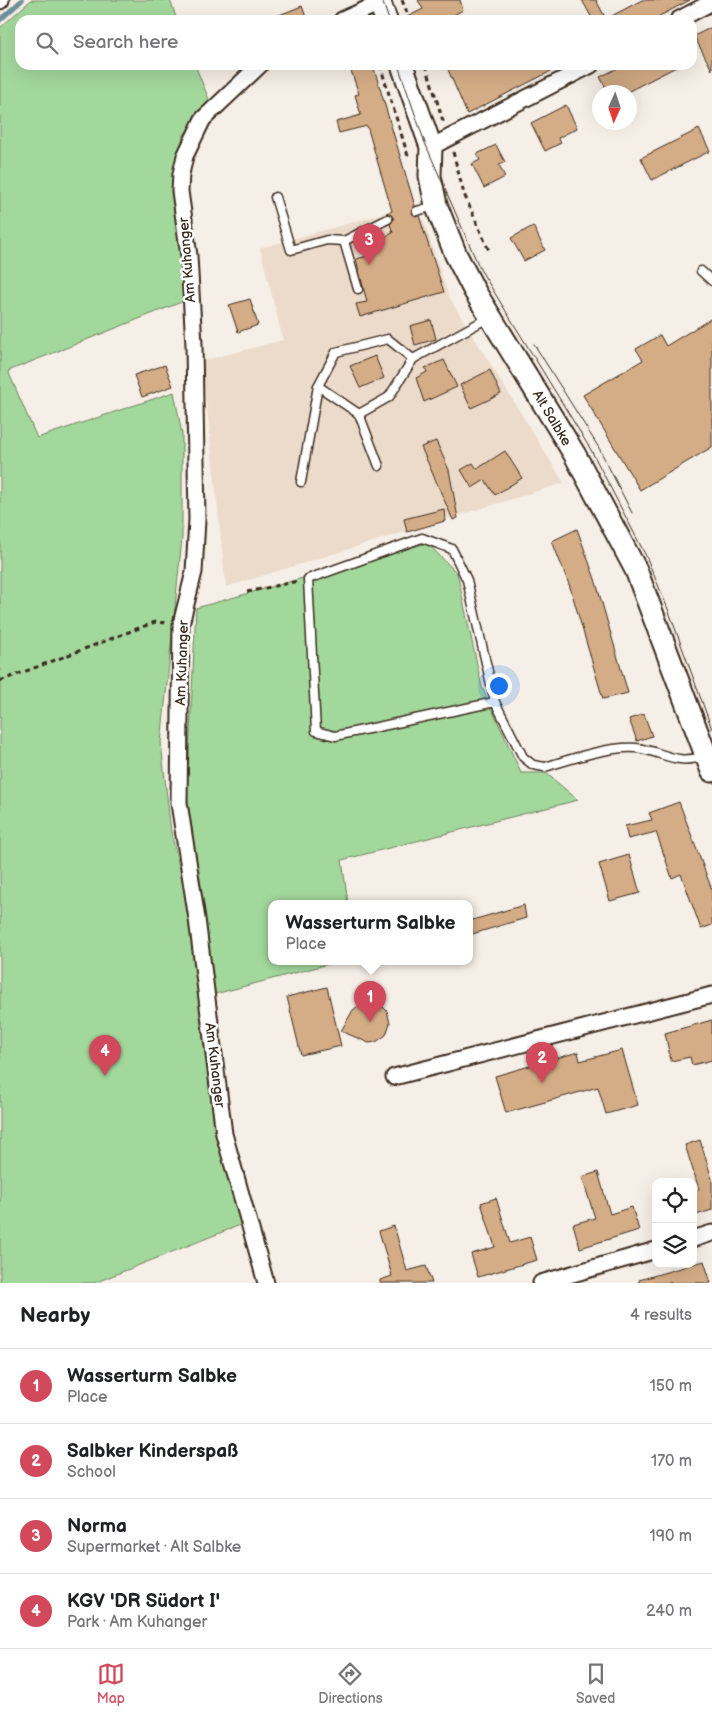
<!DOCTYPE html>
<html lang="en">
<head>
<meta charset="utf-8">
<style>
  :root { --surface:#fff; --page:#f2f2f2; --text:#202124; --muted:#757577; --line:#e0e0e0; --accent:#d1495b }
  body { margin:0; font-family:"Balsamiq Sans",sans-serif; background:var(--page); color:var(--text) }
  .controls { position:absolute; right:15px; bottom:15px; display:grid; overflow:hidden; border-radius:10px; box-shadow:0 5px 20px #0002 }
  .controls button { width:45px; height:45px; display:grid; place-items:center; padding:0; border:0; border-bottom:1px solid var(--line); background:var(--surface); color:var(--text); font:25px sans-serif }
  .compass { position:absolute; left:592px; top:85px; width:45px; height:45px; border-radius:50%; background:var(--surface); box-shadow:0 5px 20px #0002; rotate:183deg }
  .you { position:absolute; left:498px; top:685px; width:18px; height:18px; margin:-12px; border:4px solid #fff; border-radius:50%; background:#1a73e8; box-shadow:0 0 0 8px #1a73e833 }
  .badge { display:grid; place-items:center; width:32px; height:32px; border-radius:50%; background:var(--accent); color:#fff; font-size:16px; font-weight:700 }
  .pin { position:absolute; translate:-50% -41px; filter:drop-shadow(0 1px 2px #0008) }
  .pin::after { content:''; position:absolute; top:26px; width:18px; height:15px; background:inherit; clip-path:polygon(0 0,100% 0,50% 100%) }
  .popup { position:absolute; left:268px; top:900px; width:205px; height:65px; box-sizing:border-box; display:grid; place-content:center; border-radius:10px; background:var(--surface); filter:drop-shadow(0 1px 4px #0005); font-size:16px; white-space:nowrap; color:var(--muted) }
  .popup b { font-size:19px; color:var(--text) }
  .popup::after { content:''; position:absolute; left:50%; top:100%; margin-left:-10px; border:10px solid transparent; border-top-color:var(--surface) }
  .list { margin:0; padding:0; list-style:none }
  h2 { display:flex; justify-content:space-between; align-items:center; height:65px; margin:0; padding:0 20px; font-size:21px }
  h2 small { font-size:16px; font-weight:400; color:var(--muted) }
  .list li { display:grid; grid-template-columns:32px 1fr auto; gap:15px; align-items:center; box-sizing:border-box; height:75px; padding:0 20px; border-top:1px solid var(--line) }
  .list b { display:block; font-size:19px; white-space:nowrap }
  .list p { margin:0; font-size:16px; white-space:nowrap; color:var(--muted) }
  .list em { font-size:16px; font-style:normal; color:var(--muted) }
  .icon { flex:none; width:28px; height:28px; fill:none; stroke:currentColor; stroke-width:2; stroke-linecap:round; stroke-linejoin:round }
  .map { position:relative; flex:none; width:712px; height:1283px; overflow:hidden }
  .search { position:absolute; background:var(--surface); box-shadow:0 5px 20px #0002; left:15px; right:15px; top:15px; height:55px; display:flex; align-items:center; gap:12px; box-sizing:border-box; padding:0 18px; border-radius:15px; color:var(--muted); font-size:19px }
  .sheet { height:365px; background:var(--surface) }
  nav { display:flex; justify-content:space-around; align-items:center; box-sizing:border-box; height:70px; border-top:1px solid var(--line); background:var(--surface); font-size:14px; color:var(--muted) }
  nav a { display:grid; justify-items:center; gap:2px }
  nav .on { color:var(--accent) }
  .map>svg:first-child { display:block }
  .built { fill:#ecdbca }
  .green { fill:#a3d89c; stroke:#6f815d }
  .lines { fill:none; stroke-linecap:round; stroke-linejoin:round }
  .stream { stroke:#6c909b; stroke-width:5 }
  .building { fill:#d4ad86; stroke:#3b2a1e }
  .lane-casing { stroke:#3b2a1e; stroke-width:11 }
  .street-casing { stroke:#3b2a1e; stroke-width:19 }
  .secondary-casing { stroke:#3b2a1e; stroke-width:25 }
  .path { stroke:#3b2a1e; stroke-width:3; stroke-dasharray:5 4; stroke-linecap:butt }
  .lane { stroke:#fff; stroke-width:8 }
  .street { stroke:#fff; stroke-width:15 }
  .secondary { stroke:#fff; stroke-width:21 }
  .tram { stroke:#3b2a1e; stroke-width:1 }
  .labels { text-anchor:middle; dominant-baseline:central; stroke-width:5; stroke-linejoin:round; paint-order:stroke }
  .street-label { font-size:14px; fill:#3b2a1e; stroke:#fff }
</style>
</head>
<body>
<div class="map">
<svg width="712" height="1283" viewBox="0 0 712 1283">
  <rect width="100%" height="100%" fill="#f6efe7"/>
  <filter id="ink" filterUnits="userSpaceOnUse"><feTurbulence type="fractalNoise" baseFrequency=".02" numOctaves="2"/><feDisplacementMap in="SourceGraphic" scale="10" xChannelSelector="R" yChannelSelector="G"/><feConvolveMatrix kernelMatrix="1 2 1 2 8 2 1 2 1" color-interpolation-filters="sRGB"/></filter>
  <g filter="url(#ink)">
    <polygon class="built" points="418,204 449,297 564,483 226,587 202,361 283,340 260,248"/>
    <g class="green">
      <polygon points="31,0 170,0 177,20 20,20 20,65 195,65 210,102 183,136 178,161 184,301 8,371 37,438 174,392 182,434 182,538 161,743 171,832 192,921 245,1223 94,1283 0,1283 0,28"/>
      <polygon points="427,543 457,573 482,687 521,773 546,773 578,800 342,860 348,903 271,903 271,961 340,961 215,994 187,795 196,608"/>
    </g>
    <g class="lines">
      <polyline class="stream" points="0,20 22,0"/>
    </g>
    <g class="building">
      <polygon points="418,0 460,0 463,10 445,20 401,20 423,9"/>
      <polygon points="582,0 596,0 606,19 642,0 690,0 652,20 593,20"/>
      <polygon points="302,6 307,20 269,20 269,19"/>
      <polygon points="712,27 712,70 694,36"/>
      <polygon points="349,65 373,65 415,206 412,213 419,216 444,292 360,317 356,304 367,302 356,259 376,254 376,240 393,233 390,224 394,219 391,215 386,213 392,211 367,126 339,133 336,122 361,115 355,95 359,94"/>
      <polygon points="446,65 563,65 467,114"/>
      <polygon points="624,65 680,65 627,92 608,92 600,77"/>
      <polygon points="566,105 577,128 558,138 561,143 545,151 531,123"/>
      <polygon points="699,129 710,151 652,180 641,158"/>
      <polygon points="496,145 505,162 499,165 505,177 484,188 472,164 480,160 477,154"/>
      <polygon points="533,226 545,250 524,261 511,238"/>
      <polygon points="250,299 258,325 238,332 229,305"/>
      <polygon points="712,318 712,447 640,490 583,395 643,360 636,349 660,335 666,346"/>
      <polygon points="431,320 436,339 415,345 410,326"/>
      <polygon points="375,356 384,378 360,388 350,366"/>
      <polygon points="444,360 457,387 424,402 416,378 427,372 425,368"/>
      <polygon points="165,365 173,386 142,397 134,375"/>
      <polygon points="490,370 501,394 471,408 460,385"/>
      <polygon points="436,441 449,470 458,518 453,520 421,447"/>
      <polygon points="505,451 522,478 495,495 485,480 472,488 461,470 473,463 477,469"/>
      <polygon points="444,509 445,521 407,532 404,519"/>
      <polygon points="577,529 595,579 628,693 603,699 570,587 552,541"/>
      <polygon points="644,714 652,736 637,741 629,719"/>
      <polygon points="679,802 712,890 712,925 701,929 681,874 672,878 656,832 628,839 625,826 652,820 649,813"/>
      <polygon points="629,855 640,893 610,901 599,864"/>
      <polygon points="524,905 526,918 469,935 469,921"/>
      <polygon points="327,987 341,1046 301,1055 287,997"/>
      <polygon points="370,1002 382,1006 387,1011 390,1023 386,1035 376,1042 369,1043 341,1031 353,1010 358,1006"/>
      <polygon points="712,1020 712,1060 692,1065 690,1057 671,1061 665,1033"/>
      <polygon points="622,1050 638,1105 606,1114 598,1087 506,1113 495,1076 578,1052 580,1061"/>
      <polygon points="700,1140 712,1179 712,1210 693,1216 693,1191 699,1189 685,1145"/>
      <polygon points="598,1172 610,1214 632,1207 639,1230 580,1248 573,1224 595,1218 582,1177"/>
      <polygon points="496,1198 510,1243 530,1237 537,1260 478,1277 471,1254 495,1247 481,1203"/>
      <polygon points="394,1226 407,1271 426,1266 432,1283 380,1283 380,1280 392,1276 379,1231"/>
      <polygon points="704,1261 711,1283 639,1283 639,1280"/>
    </g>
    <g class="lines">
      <g class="lane-casing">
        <g id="lane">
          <polyline points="275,197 291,250 327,240 344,241"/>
          <polyline points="417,211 434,206"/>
          <polyline points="701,271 712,281"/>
          <polyline points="358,289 344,241 388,219"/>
          <polyline points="318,386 359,414 389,397 413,359 488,318"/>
          <polyline points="359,414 379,466"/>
          <polyline points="301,482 318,386 336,352 388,339 413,359"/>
          <path d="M495,702L335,736L316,731L308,579L422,538L452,549L467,580L495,702L523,757L533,765L545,767C571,759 609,746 636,748C663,751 675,766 704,756"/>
        </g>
      </g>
      <g class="street-casing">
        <g id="street">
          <polyline points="0,1 1,0"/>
          <polyline points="342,20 380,3"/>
          <polyline points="678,20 712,2"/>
          <polyline points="260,65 203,119 185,156 181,174 180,191 189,256 194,345 197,520 194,572 181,624 179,803 197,919 224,1134 266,1283"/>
          <polyline points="431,147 591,65"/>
          <polyline points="394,1077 712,995"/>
          <polyline points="693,1239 712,1233"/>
          <polyline points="541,1283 656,1250"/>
        </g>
      </g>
      <g class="secondary-casing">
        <g id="secondary">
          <polyline points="379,0 386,20"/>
          <polyline points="402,65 431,147 430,176 436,205 456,255 474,290 575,455 636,570 712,771"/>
        </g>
      </g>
      <g class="path">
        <polyline points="402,0 410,20"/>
        <polyline points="380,65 408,156"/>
        <polyline points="426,65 443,121 442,124"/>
        <polyline points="453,152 464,194 490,253"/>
        <polyline points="247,592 298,581"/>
        <polyline points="0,681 155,622 168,623"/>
      </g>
      <use href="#lane" class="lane"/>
      <use href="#street" class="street"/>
      <use href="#secondary" class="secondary"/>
      <g class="tram">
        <polyline points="382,0 389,20"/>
        <polyline points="398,65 425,143 480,269 591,450 646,556 668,609 712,729"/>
        <polyline points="534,344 599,448 632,513"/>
      </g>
    </g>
  </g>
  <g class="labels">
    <g class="street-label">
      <text transform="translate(187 260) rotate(-95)">Am Kuhanger</text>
      <text transform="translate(552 418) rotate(59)">Alt Salbke</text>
      <text transform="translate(182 663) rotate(-88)">Am Kuhanger</text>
      <text transform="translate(215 1065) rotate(83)">Am Kuhanger</text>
    </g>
  </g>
</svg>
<div class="controls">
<button><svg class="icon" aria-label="locate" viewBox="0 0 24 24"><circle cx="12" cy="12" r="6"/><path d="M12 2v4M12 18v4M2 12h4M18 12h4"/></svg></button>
<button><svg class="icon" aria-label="layers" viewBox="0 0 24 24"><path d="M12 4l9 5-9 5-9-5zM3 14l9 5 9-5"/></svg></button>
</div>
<svg class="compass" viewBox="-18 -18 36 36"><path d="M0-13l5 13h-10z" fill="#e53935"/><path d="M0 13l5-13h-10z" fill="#757577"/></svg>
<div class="you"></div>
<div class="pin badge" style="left:370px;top:1022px">1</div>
<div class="popup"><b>Wasserturm Salbke</b>Place</div>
<div class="pin badge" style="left:542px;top:1083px">2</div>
<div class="pin badge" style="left:369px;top:265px">3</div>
<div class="pin badge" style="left:105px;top:1076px">4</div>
<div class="search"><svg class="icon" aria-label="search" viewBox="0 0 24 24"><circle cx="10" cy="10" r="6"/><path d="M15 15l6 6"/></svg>Search here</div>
</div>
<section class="sheet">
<h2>Nearby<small>4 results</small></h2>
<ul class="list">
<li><span class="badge">1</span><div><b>Wasserturm Salbke</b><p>Place</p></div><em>150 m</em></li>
<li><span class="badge">2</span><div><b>Salbker Kinderspaß</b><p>School</p></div><em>170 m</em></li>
<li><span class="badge">3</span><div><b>Norma</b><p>Supermarket · Alt Salbke</p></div><em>190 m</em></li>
<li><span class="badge">4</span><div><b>KGV 'DR Südort I'</b><p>Park · Am Kuhanger</p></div><em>240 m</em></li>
</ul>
</section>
<nav>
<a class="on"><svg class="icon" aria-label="map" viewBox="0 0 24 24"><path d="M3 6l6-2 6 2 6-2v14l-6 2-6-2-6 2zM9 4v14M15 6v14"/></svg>Map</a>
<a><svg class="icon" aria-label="directions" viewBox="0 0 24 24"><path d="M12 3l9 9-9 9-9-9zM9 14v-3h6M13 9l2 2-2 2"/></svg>Directions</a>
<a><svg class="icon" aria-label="saved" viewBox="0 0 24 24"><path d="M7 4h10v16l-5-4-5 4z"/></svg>Saved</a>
</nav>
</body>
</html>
